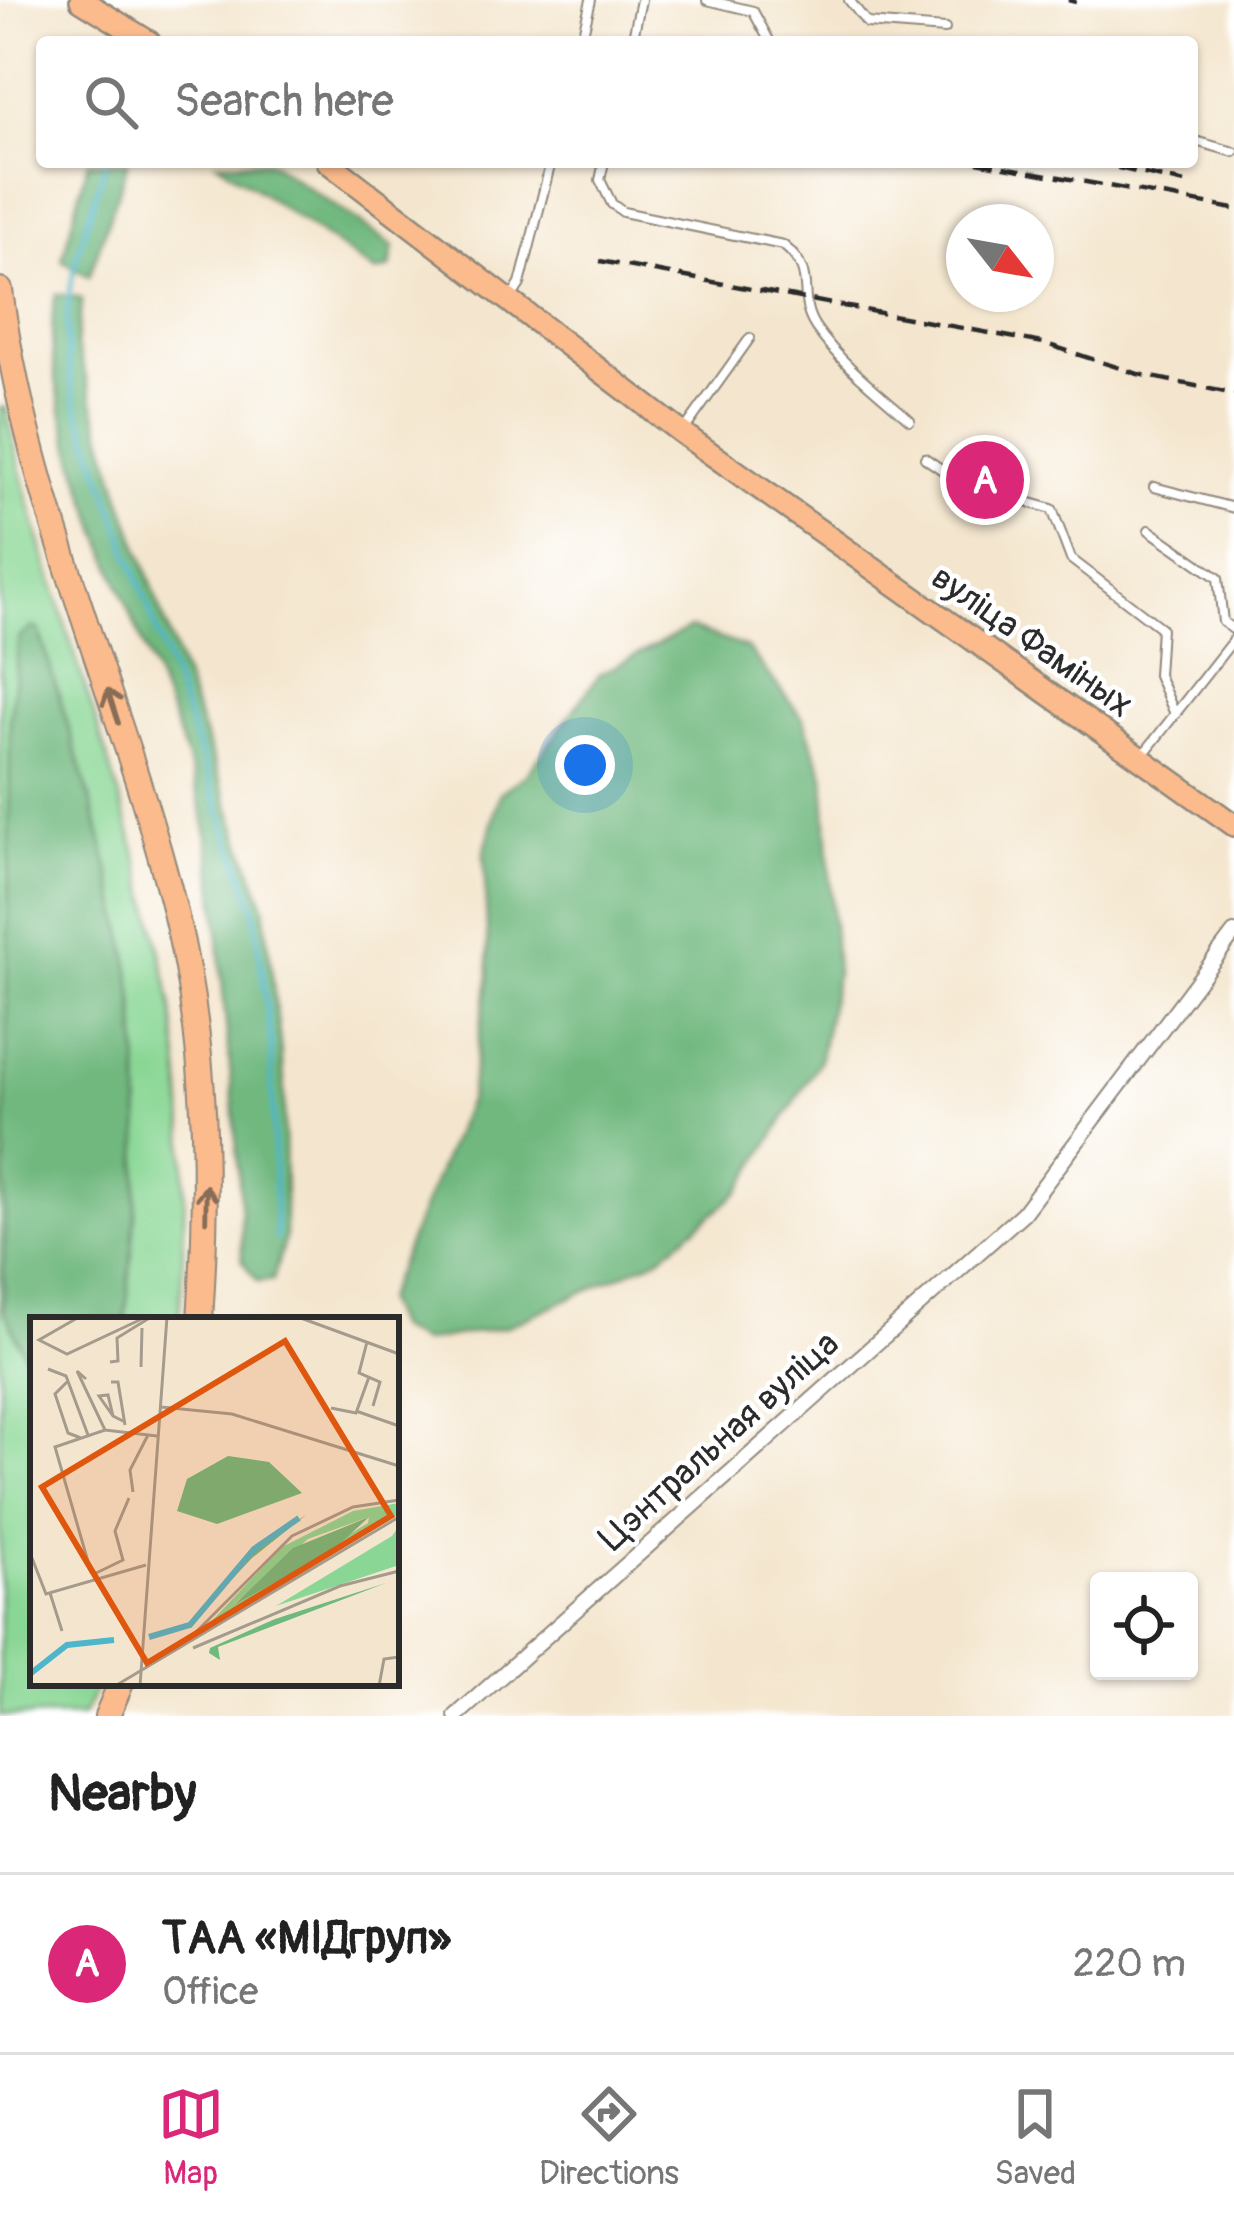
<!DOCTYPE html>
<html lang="en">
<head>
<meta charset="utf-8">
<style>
  :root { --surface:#fff; --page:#f6f6f6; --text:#222; --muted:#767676; --line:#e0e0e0; --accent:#db2777 }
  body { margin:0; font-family:Pangolin,sans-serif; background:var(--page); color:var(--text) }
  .controls { position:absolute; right:36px; bottom:36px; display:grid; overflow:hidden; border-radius:12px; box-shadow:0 3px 9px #0004 }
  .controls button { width:108px; height:108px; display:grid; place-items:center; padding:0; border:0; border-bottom:3px solid var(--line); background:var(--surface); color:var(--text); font:60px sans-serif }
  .compass { position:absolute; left:946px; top:204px; width:108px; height:108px; border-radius:50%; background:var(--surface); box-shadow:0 3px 9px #0004; rotate:121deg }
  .you { position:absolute; left:585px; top:765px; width:42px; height:42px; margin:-30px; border:9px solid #fff; border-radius:50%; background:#1a73e8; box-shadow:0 0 0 18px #1a73e833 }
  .badge { display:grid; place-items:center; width:78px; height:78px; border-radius:50%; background:var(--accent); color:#fff; font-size:39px; font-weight:700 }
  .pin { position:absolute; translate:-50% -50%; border:6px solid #fff; box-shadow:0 3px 12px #0006 }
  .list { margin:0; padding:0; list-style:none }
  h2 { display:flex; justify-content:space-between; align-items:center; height:156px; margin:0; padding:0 48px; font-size:51px }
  h2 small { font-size:39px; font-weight:400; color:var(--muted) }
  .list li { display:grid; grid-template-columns:78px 1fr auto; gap:36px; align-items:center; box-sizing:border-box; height:180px; padding:0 48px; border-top:3px solid var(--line) }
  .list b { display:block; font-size:45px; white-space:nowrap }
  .list p { margin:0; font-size:39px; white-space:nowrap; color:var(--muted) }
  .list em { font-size:39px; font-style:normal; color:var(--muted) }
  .icon { flex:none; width:66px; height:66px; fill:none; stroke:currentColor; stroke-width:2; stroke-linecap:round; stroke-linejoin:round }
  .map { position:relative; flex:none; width:1234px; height:1716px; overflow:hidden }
  .search { position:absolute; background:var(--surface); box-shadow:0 3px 9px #0004; left:36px; right:36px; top:36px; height:132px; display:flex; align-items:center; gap:30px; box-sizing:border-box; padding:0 42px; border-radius:12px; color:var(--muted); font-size:45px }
  .sheet { height:336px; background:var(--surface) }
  nav { display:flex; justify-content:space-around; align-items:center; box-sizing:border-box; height:168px; border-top:3px solid var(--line); background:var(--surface); font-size:33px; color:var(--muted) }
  nav a { display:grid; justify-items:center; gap:6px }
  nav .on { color:var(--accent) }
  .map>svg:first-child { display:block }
  .green { fill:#8ad795; stroke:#5a8160; stroke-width:3 }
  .forest { fill:#6fb87e; stroke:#4d7254; stroke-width:3 }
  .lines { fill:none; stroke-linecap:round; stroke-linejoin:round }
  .stream { stroke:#4eb6cc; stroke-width:4.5 }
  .service-casing { stroke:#90887c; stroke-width:12 }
  .minor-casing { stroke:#90887c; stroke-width:18 }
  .primary-casing { stroke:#90887c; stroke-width:26 }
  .motorway-casing { stroke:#90887c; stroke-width:28 }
  .service { stroke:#fff; stroke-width:8 }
  .minor { stroke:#fff; stroke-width:14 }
  .primary { stroke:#fbbb8c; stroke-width:21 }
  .motorway { stroke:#fbbb8c; stroke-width:24 }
  .rail { stroke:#2b2b2b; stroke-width:4.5; stroke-dasharray:18 9; stroke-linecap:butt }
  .oneway { stroke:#896c57 }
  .labels { text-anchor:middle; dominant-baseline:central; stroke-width:9; stroke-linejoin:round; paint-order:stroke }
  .street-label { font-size:36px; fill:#2b2b2b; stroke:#fff }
  .inset-river { fill:none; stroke:#4eb6cc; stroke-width:6 }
  .inset-road { fill:none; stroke:#a49b8d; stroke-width:3 }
  .view { fill:#df570e; fill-opacity:0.15; stroke:#df570e; stroke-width:6 }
  .inset-edge { fill:none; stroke:#2b2b2b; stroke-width:6 }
</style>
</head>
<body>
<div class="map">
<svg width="1234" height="1716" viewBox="0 0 1234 1716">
  <rect width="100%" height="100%" fill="#fff"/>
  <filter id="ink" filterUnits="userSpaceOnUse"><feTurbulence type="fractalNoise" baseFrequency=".00833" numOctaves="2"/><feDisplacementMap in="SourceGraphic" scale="24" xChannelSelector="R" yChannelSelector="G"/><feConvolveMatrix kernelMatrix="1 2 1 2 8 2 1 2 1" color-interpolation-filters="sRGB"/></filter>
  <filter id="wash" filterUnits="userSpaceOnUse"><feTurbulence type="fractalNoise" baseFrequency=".004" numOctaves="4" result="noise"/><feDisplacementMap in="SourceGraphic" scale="48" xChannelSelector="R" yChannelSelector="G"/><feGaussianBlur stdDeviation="2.7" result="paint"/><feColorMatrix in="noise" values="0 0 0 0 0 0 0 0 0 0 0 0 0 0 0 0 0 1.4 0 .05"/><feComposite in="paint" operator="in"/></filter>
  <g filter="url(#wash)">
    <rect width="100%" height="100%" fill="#f4e6ce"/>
    <path class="green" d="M0,408H6C49,610 134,799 171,1003C190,1107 186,1215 179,1320H125C136,1212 146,1101 133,992C117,869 74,749 39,631L4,1310L33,1372V1683H98L83,1716H0Z"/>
    <g class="forest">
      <polygon points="88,162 128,162 89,277 62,260"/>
      <polygon points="217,162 270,162 394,246 390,268 375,272"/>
      <path d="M56,294L82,299L76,344L122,500L264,906L284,1079L285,1237L273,1280L258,1282L242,1261C241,1166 230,1074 222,979C217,917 215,859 199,799C164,666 27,421 56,294Z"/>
      <path d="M33,627L39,630C74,749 117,869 133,992C146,1101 137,1212 125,1320H33V1372L4,1310L10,721L19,638Z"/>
      <polygon points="690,628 747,648 803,718 824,775 836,975 819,1062 739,1192 659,1258 505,1327 422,1342 396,1329 384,1301 469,1099 489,976 484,854 500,793 527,774 600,674"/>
    </g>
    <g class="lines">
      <path class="stream" d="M106,162C79,251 54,302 74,397L254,907L271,1043L276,1239"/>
    </g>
  </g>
  <g filter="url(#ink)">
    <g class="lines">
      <g class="service-casing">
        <g id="service">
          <polyline points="707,0 753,11 770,42"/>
          <polyline points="849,0 867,23 945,29"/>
          <polyline points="581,42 591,0"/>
          <polyline points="632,42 641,0"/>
          <polyline points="1192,140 1234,152"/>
          <path d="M604,162L600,180L612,204L623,212L783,245C820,275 794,296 816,328C841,364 877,391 910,420"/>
          <polyline points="511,298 520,284 551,162"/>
          <polyline points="685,429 750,338"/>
          <polyline points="925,458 977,494 991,492 1052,509 1071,559 1161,628 1158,675 1175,714"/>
          <polyline points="1154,487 1234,508"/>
          <polyline points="1149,530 1218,578 1223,622 1234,630"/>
          <polyline points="1142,756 1234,639"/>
        </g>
      </g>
      <g class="minor-casing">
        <polyline id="minor" points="456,1716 1023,1213 1234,933"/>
      </g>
      <g class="primary-casing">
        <g id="primary">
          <polyline points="81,0 149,42"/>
          <polyline points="328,162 682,433 1234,825"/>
        </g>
      </g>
      <g class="motorway-casing">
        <g id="motorway">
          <path d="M0,290C28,506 124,703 175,912C208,1046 209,1184 200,1320"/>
          <polyline points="107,1716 121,1683"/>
        </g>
      </g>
      <use href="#service" class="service"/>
      <use href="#minor" class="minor"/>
      <use href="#primary" class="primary"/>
      <use href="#motorway" class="motorway"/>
      <g class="rail">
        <polyline points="1068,0 1076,2"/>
        <polyline points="977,162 1234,209"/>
        <polyline points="1091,162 1185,183"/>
        <polyline points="600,261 1043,343 1138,374 1234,394"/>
      </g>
    </g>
    <defs><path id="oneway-shaft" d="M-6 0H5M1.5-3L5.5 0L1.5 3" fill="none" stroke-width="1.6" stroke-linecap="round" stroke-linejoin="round" transform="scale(3)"/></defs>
    <g class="oneway">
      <use href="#oneway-shaft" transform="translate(113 706) rotate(-108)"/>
      <use href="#oneway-shaft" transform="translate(206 1203) rotate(-89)"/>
    </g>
  </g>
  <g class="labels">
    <g class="street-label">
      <text transform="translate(1032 641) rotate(35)">вуліца Фаміных</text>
      <text transform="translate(719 1441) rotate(-42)">Цэнтральная вуліца</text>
    </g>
  </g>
  <g transform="translate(30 1317)">
    <rect width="369" height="369" fill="#f4e6ce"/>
    <path d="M369,186V197L175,311L252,230L323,194ZM339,200L338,206L203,288L278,222ZM369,209V248L246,289L362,219Z" fill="#8ad795" fill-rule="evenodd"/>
    <path d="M198,139L239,145L272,176L187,207L147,194L157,162ZM276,198L222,241L154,313L223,231ZM339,200L303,233L204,288L263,231ZM356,266L188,330L190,343L179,336L180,331L245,302Z" fill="#6fb87e"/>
    <path class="inset-river" d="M119,320L160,308L224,232L269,201M0,357L37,328L84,323"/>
    <path class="inset-road" d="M49,0L9,23L37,37L116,0M268,0L369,37M337,25L329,56L350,65L343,89M80,45L88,44L87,21L121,0M111,50L112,11M18,52L36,59L58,118M56,62L47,54L75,113M37,65L25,77L38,116L51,121M81,65H88L95,108M131,90L202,97L369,149M301,91L326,96L339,60M326,94L369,109M83,99L69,79L78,78L83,99L95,105M103,175L100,153L118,118M0,236L16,277L116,248M61,255L25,130L75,113L127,119M62,258L93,243L85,214L99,181M20,276L32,314M166,315L262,219L323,190L369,183M163,331L310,269L369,254M85,369L369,200M110,369L137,0M349,369L354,342L369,340"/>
    <path class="view" d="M255,24L361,199L117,346L12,170Z"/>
    <rect width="369" height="369" class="inset-edge"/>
  </g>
</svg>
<div class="controls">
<button><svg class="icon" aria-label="locate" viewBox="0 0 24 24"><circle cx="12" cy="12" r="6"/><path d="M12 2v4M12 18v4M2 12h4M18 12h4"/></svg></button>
</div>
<svg class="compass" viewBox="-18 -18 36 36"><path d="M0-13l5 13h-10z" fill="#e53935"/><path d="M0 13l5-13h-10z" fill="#767676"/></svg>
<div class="you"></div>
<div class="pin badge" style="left:985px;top:480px">A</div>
<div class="search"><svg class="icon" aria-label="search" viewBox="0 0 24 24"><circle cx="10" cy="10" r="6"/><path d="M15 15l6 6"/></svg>Search here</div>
</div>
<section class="sheet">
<h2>Nearby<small></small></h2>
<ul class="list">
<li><span class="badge">A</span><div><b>ТАА «МІДгруп»</b><p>Office</p></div><em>220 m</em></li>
</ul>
</section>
<nav>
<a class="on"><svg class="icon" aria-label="map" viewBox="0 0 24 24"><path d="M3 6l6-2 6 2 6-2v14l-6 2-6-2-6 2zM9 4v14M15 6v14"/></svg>Map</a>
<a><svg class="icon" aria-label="directions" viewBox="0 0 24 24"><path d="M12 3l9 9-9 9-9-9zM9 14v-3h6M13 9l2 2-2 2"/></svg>Directions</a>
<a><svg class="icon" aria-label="saved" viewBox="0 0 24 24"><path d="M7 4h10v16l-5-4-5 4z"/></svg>Saved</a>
</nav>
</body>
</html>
